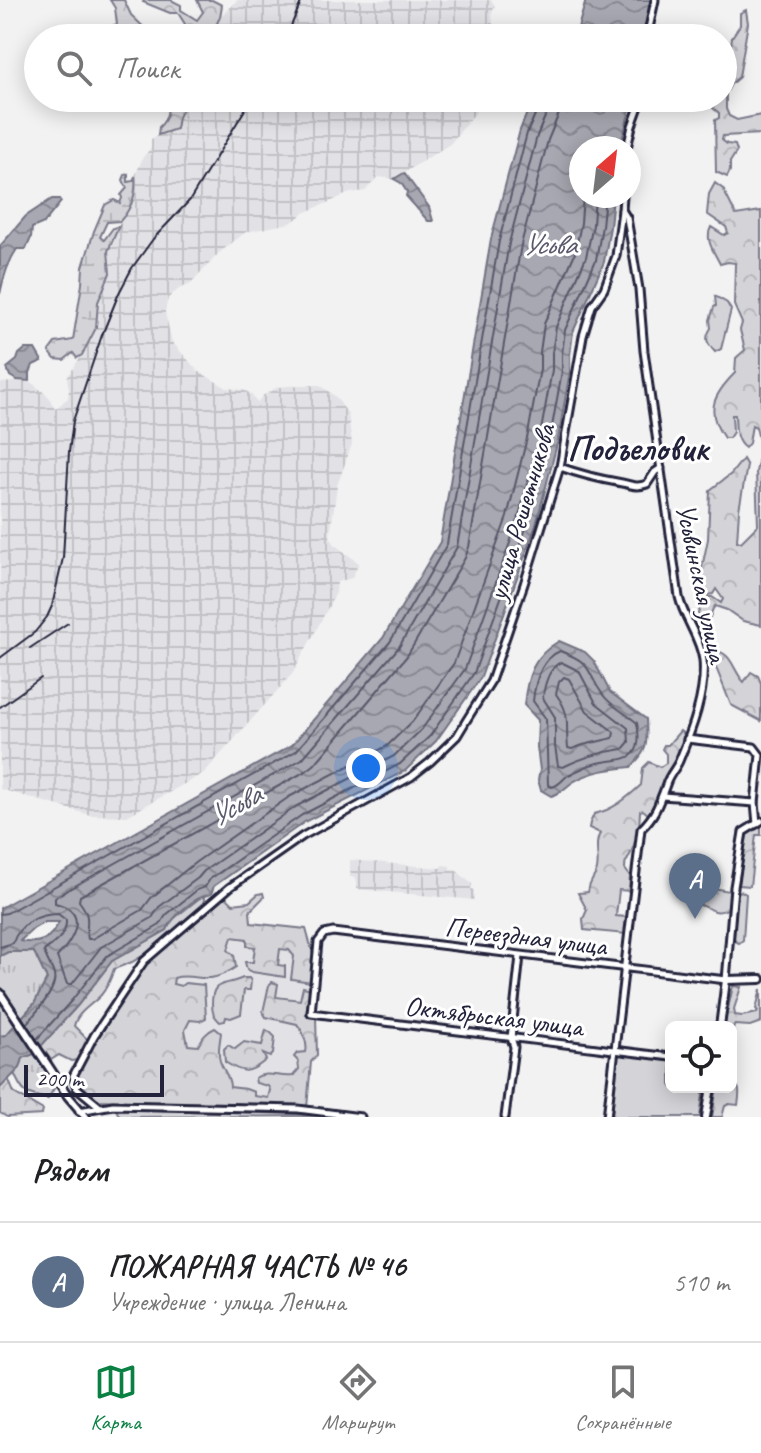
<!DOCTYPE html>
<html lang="ru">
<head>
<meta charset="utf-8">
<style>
  :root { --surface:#fff; --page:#f6f6f6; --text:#202124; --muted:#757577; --line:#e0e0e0; --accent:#0b8043 }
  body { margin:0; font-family:Caveat,sans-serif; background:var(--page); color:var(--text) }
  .controls { position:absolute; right:24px; bottom:24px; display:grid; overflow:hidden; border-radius:12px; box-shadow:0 4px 20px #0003 }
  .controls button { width:72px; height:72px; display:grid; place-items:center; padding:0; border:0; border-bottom:2px solid var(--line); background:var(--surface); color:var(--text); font:40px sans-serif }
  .compass { position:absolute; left:569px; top:136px; width:72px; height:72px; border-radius:50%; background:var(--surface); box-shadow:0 4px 20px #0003; rotate:28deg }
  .scale { position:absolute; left:24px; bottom:20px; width:140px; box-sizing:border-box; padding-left:8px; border:4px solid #22223b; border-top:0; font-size:22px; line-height:28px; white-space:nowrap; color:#22223b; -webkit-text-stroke:6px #fff; paint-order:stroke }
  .you { position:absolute; left:366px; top:768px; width:28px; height:28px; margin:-20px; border:6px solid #fff; border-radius:50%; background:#1a73e8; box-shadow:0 0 0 12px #1a73e833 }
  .badge { display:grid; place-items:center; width:52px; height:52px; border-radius:50%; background:var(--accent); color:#fff; font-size:26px; font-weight:700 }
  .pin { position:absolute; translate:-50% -66px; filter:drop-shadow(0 2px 4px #0008) }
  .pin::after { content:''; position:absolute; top:42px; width:28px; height:24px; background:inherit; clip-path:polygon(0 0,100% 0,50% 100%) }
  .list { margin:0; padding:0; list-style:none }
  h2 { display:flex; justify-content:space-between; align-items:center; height:104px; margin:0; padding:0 32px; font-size:34px }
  h2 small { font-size:26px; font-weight:400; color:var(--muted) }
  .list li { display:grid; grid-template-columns:52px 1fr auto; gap:24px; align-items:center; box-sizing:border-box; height:120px; padding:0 32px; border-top:2px solid var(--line) }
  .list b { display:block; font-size:30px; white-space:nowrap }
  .list p { margin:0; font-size:26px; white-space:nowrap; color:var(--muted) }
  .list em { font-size:26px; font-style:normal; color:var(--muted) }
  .icon { flex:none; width:44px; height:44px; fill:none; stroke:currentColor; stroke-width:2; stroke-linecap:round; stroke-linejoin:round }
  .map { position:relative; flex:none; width:761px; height:1117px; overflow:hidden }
  .search { position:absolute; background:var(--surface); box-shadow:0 4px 20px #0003; left:24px; right:24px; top:24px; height:88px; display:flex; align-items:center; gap:20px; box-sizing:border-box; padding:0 28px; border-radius:44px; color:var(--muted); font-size:30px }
  .sheet { height:224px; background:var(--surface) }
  nav { display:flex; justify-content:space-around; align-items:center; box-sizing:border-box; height:112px; border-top:2px solid var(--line); background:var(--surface); font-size:22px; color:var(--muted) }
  nav a { display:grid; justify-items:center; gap:4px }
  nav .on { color:var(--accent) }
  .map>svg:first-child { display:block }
  .built { fill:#e2e2e6 }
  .industrial { fill:url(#industrial-grid) }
  .grass { fill:url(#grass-tufts); stroke:#7a7a8a; stroke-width:2 }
  .forest { fill:url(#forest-crowns); stroke:#7a7a8a; stroke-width:2 }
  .wetland { fill:url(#wetland-marsh); stroke:#7a7a8a; stroke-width:2 }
  .park { fill:#d3d3d8; stroke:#7a7a8a; stroke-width:2 }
  .water { fill:url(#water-waves); stroke:#727282; stroke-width:2; fill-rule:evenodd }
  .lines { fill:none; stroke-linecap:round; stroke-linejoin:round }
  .shore { stroke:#58586b; stroke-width:2 }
  .minor-casing { stroke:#22223b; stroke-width:11 }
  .major-casing { stroke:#22223b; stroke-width:12 }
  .minor { stroke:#fff; stroke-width:5 }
  .major { stroke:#fff; stroke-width:6 }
  .rail { stroke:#22223b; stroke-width:2 }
  .labels { text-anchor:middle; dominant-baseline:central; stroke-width:6; stroke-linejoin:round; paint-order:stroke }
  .street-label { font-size:28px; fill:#22223b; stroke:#fff }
  .water-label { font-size:30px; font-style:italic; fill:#58586b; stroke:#fff }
  .district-label { font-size:36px; font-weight:bold; fill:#22223b; stroke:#fff }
</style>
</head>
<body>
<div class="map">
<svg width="761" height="1117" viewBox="0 0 761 1117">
  <defs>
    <pattern id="industrial-grid" width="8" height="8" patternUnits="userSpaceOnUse" patternTransform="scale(2)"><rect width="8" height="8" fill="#e2e2e6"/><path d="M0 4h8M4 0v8" fill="none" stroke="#c2c2c6"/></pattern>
    <pattern id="grass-tufts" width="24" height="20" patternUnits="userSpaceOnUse" patternTransform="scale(2)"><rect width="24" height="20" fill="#d3d3d8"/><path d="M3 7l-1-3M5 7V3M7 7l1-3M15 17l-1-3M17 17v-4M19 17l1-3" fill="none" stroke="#b5b5ba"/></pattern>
    <pattern id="forest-crowns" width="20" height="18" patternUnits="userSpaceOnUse" patternTransform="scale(2)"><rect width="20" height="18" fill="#d3d3d8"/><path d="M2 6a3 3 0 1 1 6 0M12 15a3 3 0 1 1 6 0" fill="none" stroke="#b5b5ba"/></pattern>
    <pattern id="wetland-marsh" width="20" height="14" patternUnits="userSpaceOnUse" patternTransform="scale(2)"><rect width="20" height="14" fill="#d3d3d8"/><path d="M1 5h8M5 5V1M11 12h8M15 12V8" fill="none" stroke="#b5b5ba"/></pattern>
    <pattern id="water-waves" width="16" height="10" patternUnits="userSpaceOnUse" patternTransform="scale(2)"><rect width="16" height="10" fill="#a8a8b2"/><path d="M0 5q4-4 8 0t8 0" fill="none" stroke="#888892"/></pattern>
  </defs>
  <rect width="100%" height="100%" fill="#f2f2f3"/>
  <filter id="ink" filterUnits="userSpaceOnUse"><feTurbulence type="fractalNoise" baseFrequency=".0125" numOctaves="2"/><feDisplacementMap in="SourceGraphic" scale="16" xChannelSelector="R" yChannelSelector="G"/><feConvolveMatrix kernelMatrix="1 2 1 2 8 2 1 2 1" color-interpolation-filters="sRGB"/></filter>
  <g filter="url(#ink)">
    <polygon class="built" points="225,896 251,923 306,929 315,961 306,1014 316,1016 307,1108 99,1100 82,1087 78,1074 148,961"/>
    <g class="industrial">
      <polygon points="237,0 491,0 495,6 492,13 494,38 210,38 220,17"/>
      <polygon points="188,98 479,98 475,113 450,144 394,179 378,177 365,191 350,193 304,213 291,223 246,232 219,253 191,284 179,289 168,298 165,312 172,342 198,371 227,388 244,390 251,394 257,403 262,396 278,387 298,385 320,385 336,397 348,414 352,444 337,486 330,536 335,545 359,563 352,578 337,582 336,593 293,673 204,773 127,816 90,815 0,789 0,383 13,382 17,380 30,381 49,397 55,409 68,398 69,389 67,378 88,345 96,328 98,302 109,273 108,251 120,221 127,213 136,190 135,176 143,157 151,148 151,139 164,132 176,129 178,117"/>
      <polygon points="350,860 441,868 442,865 450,866 450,870 457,871 472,884 471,889 474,890 474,900 357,889 355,877 350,877"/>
    </g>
    <g class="grass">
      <polygon points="8,952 34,952 47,979 34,1004 6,1035 0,1036 0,956"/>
      <path d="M34,1054L56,1085L48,1099C26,1094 23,1095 14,1073L20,1068L23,1058Z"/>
    </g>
    <g class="forest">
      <polygon points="110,0 124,0 131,15 155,38 112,38 104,34 107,28 117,24 115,8"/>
      <polygon points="144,0 171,0 181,5 181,10 197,20 203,12 197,0 212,0 222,5 220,17 210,38 180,38 185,24 178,13 170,13 143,2"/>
      <polygon points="746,10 748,23 739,77 731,84 726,93 726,109 729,116 737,120 761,115 761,134 723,136 722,140 727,144 735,145 737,151 730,162 730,171 727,177 716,172 715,120 719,118 719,113 713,108 715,98 723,98 723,70 728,69 732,37 740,25 740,13"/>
      <path d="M169,98H188L178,117L176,129L158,135L159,127C168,119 168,109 169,98Z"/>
      <path d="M715,183L723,189L736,215L761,211V625L743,621L727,610L715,606C710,611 712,618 706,623L699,618L698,613L706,597H712L721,603L723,599L716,589L713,594L707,595L701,590L699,582L708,539L710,490L731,474L743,459L747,466L739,510L737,541L741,542L758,525L756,472L761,448L756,427L752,425L749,443L745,448C734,440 736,427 735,415H732L733,432L729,438H724C705,411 713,395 735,373L736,358L745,350L740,330L742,323L734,305L735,263L728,262L720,264C715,253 704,240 711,227L724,235L728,233L726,227L707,214L709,194Z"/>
      <path d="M715,296L727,303L731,310L721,349L715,352C707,343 704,339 711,328L710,320L714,307L716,306Z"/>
      <path d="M714,651C732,651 733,671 744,682L751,672L758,676L761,683V721L731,705L711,655Z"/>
      <path d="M680,731L685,735L675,763L662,783V791L652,808V814L649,815L643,810L640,811C640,826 636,843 629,857C624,867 626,857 625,869L630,876L629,891L619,890L616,916L626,917V934L584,930L583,919L587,910L578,893L588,892C589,883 592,881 596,873C601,860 593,846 600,833L589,828L590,823L594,814C613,810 627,798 641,785L643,768L649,762L660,767L666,763V754L662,749L664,745H668Z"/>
      <polygon points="761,825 761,835 756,835 750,886 739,885 747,833"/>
      <path d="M706,887L730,891L729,908C715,916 712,908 700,905L702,890Z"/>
      <polygon points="741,891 746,894 743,940 739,943 735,941 734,937 737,893"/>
      <path d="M263,893L264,897L250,911L251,923L306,929L315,961L312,982L291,979L294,956L289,950L280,949L278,965L285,966V977L252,972L247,970L245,962H253L255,947L247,946V939L232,937L228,950L234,955L236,967C229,972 218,977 210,978C197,979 186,974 174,978L173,984L181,986L185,983L204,985L206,1018L200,1021L190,1020L185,1030L188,1045L198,1046C203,1037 206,1032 215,1028L221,1033C220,1041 217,1053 220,1061C223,1071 230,1076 230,1087L246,1089L254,1092V1096L268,1098L270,1090L268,1086L256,1083L255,1078C267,1070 279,1078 293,1076L299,1069L298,1061L294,1057L297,1053L306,1052C308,1044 303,1031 297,1024L266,1017L263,1012L269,985L272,982L278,984L276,997L300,1000L303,987L308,988L310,993L306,1014L316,1016L317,1055L311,1062L307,1108L99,1100L82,1087L78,1074L85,1058L148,961L225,896L233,904L249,902L258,894Z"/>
      <path d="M202,896L205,899L204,905L149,952L132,962L114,969C111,978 108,987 101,995C92,1005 77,1012 74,1026L88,1040L77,1060L71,1061L59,1055L51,1060L41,1046L78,1005L112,961L167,930L171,921Z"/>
      <path d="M243,978H249L251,981L250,990H244L241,1014L231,1018L226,1017L225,1021L220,1022C214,1016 212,1013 212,1004C212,979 224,987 243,978Z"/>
      <polygon points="733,986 741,987 734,1009 735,1015 742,1016 757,1013 758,1011 756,1009 761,989 761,1022 750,1026 734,1025 731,1041 731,1027 724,1027"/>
      <path d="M266,1030L270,1032L275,1037L273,1054L270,1057L263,1054L266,1060C249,1074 243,1074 225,1062L224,1049L228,1045L235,1049L244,1042L262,1045Z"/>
      <polygon points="8,1078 14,1093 43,1110 42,1115 7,1117 0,1113 0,1088"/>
      <path d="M731,1079C741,1087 740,1092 738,1105L729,1104L725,1106L722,1117H712L717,1087H731Z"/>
      <polygon points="118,1109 300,1114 320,1116 121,1117 117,1112"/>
    </g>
    <path class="wetland" d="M128,174V182L133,181L135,176C137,194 132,208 120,221L107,222L100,237L104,240L113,228L119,226L108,251L110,273L98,302L96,328L82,355L77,358L73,353L64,360L55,359L49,351L55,343L73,340L82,284L83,267L94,231L105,205L114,200L120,203L122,198L121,195L127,188L123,180L125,175Z"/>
    <polygon class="park" points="617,1053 671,1061 671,1087 704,1087 700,1117 612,1117"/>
    <g class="water">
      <polygon points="586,0 651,0 642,38 575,38"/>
      <path d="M533,98H633L620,148H581V196H613L610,227L604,262L573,332L570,355V371L558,440L536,525L481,677L436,741L405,771L306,821L214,886L211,894C195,897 173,915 167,930L112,961L78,1005L34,1054L23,1058L20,1068L0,1088V1036L6,1035L34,1004L47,979L34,952H8L0,956V908L292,745L383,638L440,542L491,239L520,130ZM45,922H59C50,940 40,945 20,941L33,929Z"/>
      <polygon points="404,173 429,207 433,221 428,221 406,196 407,192 401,183 394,179"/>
      <path d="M52,199H59L61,202L44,223L32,228L31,238L26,249H17C8,262 3,279 0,294V246L26,216Z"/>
      <polygon points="25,349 35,349 42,361 33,365 30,373 30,381 17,380 10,376 7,368 17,360 19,354"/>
      <path d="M559,641L585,652L594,661L610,692L646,719C647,744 649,749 631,767C610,769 591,771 573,782C564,788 562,793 551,796L541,790L538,780L540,770L537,747L538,720L524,705C527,676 533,656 559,641Z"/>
    </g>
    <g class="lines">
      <g class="shore">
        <path d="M550,98L549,107L537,136L509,243L457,547L399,647L302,759L55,897V903C90,912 74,939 57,957L67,984H72L101,947L152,918L159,907L198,878L204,871L297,806L394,756L422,729L465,669L518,520L540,436L552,370V353L556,327L586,257L593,225L595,196"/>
        <path d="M562,98L560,111L548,140L521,245L469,547L465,558L407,656L314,765L306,771L80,896L79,901C93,919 84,923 88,939H92L142,910L151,898L196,862L289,797L387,746L413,721L454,663L507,517L528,434L540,369V352L544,324L575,253L581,223L583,196"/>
        <path d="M560,651C595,664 584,669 603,695C611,706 627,714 637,723C646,771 615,754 585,767C579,770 572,773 567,776C561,781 559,785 552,787L548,785L546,719L533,701C535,681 541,659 560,651Z"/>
        <path d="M561,662L579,671L596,703L628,728L629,742L623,749C601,752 583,757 563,767L558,766L555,746V717L543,698C544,685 549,668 561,662Z"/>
        <path d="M564,677L569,679L587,711L614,732L613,738L583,745L572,749L568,748C565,723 572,716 556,694L559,682Z"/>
        <polyline points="0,914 7,913 296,751 390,642 447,544 499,241 527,133 540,103 540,98"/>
        <path d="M0,947L13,943C19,923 39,914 58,914L66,920C67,936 54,943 44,951C46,959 52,967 54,975C58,989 35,1014 26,1024"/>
        <polyline points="37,1039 72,1000 107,956 160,925 166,915 197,890 205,887 210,879 302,815 400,764 430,736 474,673 528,523 550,438 562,371 562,354 565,330 596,260 602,226 605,196"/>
      </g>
      <g class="minor-casing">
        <g id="minor">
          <polyline points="647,38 655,0"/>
          <polyline points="627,148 632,126 642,98"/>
          <path d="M560,467C582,475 599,479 622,483C633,485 636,488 647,484L655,472L661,468"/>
          <polyline points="687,739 754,747 760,755 755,803 757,824"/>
          <polyline points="662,796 755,803"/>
          <polyline points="671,1057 311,1013 318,942 324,934 333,932 726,980 734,887 743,832 761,821"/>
          <polyline points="99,1106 77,1088 73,1076 94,1036 144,961 230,887 303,836 411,777 430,762 457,736 466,721 491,681 524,584 560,467 583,336 592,306 604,289 616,256 622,210"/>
          <polyline points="79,1111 113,1105 298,1109 361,1117"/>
          <polyline points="505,1117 514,1047 511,1038 520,956"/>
          <path d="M607,1117L641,829C656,815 660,801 667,782C670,774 676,768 679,761C692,730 706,693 703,660C700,637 684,619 679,597L644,351L639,289L627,218L622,210L623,196"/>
        </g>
      </g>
      <g class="major-casing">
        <g id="major">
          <polyline points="0,993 68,1096 86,1117"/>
          <polyline points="720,1027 726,980 761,979"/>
          <polyline points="706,1117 711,1087"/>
        </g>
      </g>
      <use href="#minor" class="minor"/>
      <use href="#major" class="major"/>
      <g class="rail">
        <polyline points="286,38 302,0"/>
        <polyline points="30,648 68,623"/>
        <polyline points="0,658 35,632 47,617 52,606 63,558 69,452 73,421 102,335 119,293 132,268 153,239 190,200 252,98"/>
        <polyline points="0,707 41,678"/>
      </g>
    </g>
  </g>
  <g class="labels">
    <g class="street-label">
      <text transform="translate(521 512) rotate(-74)">улица Решетникова</text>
      <text transform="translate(702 583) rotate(78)">Усьвинская улица</text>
      <text transform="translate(526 936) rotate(7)">Переездная улица</text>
      <text transform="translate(494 1016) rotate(7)">Октябрьская улица</text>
    </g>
    <g class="water-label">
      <text x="549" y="244">Усьва</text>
      <text transform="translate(235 805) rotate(-29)">Усьва</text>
    </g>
    <g class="district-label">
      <text x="638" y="448">Подъеловик</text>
    </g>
  </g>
</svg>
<div class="controls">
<button><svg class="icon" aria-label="locate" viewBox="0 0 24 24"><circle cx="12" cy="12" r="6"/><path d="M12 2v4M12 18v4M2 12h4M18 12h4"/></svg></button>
</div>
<svg class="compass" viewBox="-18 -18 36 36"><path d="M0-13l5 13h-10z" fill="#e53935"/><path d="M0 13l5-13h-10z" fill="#757577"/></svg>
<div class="scale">200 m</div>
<div class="you"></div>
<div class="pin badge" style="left:695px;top:919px;background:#5c6f8a">A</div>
<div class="search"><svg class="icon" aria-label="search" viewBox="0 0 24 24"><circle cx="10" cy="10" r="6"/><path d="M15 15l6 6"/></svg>Поиск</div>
</div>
<section class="sheet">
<h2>Рядом<small></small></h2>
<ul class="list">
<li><span class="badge" style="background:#5c6f8a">A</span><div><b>ПОЖАРНАЯ ЧАСТЬ № 46</b><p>Учреждение · улица Ленина</p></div><em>510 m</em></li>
</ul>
</section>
<nav>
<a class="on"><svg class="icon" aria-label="map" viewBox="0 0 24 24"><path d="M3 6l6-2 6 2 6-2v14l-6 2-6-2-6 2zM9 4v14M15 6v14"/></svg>Карта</a>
<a><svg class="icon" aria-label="directions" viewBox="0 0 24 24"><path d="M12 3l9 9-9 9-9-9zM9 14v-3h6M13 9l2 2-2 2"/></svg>Маршрут</a>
<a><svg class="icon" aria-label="saved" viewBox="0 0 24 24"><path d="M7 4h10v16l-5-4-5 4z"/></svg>Сохранённые</a>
</nav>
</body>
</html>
